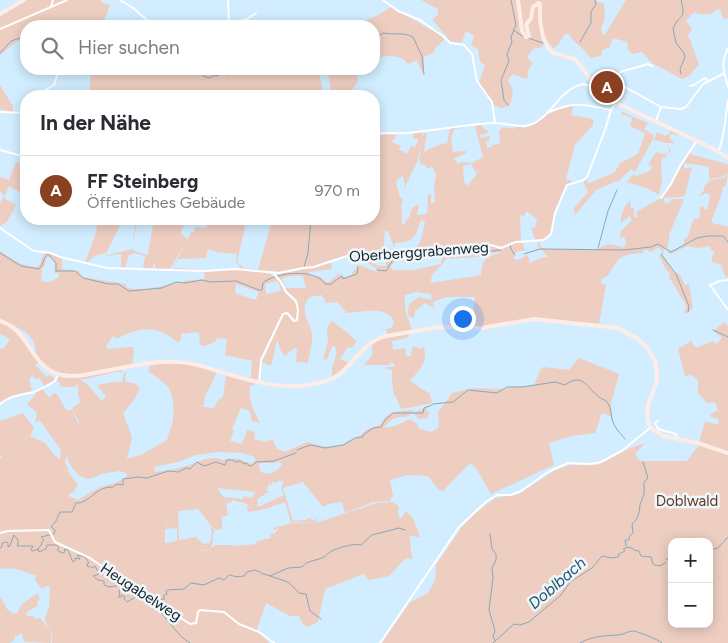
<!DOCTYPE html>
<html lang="de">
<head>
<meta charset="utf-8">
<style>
  :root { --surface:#fff; --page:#f2f2f3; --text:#2b2b33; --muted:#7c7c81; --line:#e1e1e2; --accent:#894121 }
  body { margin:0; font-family:Figtree,sans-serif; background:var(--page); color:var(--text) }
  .controls { position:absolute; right:15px; bottom:15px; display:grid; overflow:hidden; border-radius:10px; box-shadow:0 2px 12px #0003 }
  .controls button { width:45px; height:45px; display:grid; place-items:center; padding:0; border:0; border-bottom:1px solid var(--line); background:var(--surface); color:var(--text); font:25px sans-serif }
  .you { position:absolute; left:462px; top:318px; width:18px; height:18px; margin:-12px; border:4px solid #fff; border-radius:50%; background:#1a73e8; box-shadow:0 0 0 8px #1a73e833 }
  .badge { display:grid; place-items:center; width:32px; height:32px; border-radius:50%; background:var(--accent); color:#fff; font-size:16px; font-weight:700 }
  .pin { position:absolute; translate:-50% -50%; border:2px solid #fff; box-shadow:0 1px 5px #0006 }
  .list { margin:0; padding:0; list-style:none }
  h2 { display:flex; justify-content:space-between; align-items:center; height:65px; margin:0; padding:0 20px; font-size:21px }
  h2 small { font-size:16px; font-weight:400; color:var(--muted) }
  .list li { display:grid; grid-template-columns:32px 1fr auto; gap:15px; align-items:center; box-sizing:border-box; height:70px; padding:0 20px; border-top:1px solid var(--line) }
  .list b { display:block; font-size:19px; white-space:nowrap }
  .list p { margin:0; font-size:16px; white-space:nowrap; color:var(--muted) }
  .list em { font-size:16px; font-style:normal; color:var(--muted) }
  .icon { flex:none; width:28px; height:28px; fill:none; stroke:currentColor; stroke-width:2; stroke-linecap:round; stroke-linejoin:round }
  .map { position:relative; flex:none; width:728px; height:643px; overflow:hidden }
  .search { position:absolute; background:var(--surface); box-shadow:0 2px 12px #0003; left:20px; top:20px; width:360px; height:55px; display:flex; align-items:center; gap:12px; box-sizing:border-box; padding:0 18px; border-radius:20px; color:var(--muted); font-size:19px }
  .panel { position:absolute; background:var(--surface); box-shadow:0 2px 12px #0003; left:20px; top:90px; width:360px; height:135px; border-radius:20px }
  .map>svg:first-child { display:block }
  .green { fill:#edcec1; fill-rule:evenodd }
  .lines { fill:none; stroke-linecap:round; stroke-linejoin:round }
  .stream { stroke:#8aa8ba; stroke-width:1 }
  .minor { stroke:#fff; stroke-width:2 }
  .secondary { stroke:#feede6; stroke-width:4 }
  .labels { text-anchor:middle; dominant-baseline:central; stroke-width:5; stroke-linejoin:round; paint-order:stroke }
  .street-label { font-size:15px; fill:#142129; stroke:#f0f7fb }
  .park-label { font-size:15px; fill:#643623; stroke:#f0f7fb }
  .water-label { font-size:16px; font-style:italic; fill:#1f5571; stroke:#f0f7fb }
</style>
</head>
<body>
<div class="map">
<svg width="728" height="643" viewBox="0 0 728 643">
  <rect width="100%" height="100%" fill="#d1edff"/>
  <g class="green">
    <polygon points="26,0 101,0 102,3 110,5 104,21 106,26 26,26 26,39 16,42 0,55 0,15"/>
    <path d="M421,0H517L522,31L527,38C527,25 529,13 538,3L545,44L539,49L535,47L527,57L533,63L527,72L529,76L525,79L513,74L508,80C514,90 514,95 509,106L501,108L494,105L491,99L479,83L485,65L480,62L478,49L471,45L474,36L466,31L462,42H451L432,19L438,15V9Z"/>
    <path d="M519,0H594L604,4L605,17L601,30L604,36L626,0H728V19L723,18L720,9L714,11L712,14H699L695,12L686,20L692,30L688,35L699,64L689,76L682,79L652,63L642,52L633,54L628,50L627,42L613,38L610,47L602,50L601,56L590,58C583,45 574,45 569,34H565L558,45L553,48L544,37L537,2L534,4L530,18L527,21V36L523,31Z"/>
    <path d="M392,7L431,30L436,29L445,39L435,48L433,53L424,57V76L417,60L408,64C403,56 388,54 380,58C378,59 376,62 374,63V26H348C359,24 368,20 378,15C383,13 386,9 392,7Z"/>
    <polygon points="93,69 324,69 319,72 322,88 319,96 90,96 90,76"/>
    <polygon points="327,69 366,69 358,71 357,83 348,96 332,96"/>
    <polygon points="0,85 13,106 13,112 0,109"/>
    <path d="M573,105L572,115L593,119V125L575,145L566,179L574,182L566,185L555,212L551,233L544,240H535L531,227L535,228L537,219L527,211L523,217L521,215H520L521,242L502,247L476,245L460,250L439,249L407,252C422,248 422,235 425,221L421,220C415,237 415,242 395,243L394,248L388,231H385L383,254C373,254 361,252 352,254C324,261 296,275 267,271L266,268V272L240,268V266L236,262L237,254L217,252L208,249L206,258L179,259L173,268L204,270H172L191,232H194L195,227L207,228L205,219H247L237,262L244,268L258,270L271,224L269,222L253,219H341L340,221L356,225L358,219H374V135L397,134L392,142L401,146L399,149L407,154L411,146L415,147L418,141L417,138L413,139L414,133L422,132L423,136L427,131L424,152L438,145L447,143L450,128L462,127L463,128L454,129L451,138L453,152L466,151V153L453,159L459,164L460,162L472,163L483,157L475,126L481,125L485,130H487L488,133L480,135V138L489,136L490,139L486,142L487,147H492V145L500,144L499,132L503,127L514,129V127H522L523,129L548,113ZM422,141L419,159L421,164L425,165L428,169L432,166L436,175L434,186L435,202L431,204V195L428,194L427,214L417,215L419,204L412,208L410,216L405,221L406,223L402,225V210L401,209L403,198H400L396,181L403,176L405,187L417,162ZM471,164L477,174L467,186L464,182L463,166Z"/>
    <polygon points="622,112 648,123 644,129 653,135 653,139 635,172 631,169 618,182 616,181 596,190 575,215 574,208 588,192 583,181 588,178 587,184 615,172 620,163 638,154 645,133 630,126 632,118 621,114"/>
    <polygon points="671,130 678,133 677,135 672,133 669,139 674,140 670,140 674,141 673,143 667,143 671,150 669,153 666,154 666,158 663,157 661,162 662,181 659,195 649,189 627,182 633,174 636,176 650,171 652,166 648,165 656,152 664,154 669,152 669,148 667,143 654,140 657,132 665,136 669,134"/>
    <path d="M690,152L693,155L724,163L728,165V173L722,177L709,179V167L693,164H686L684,161V169L692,167L685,195L682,197L664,198V202L667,204L673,199H684L669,235V240L667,248L664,249L663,256L673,271L680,275L685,285L689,284L693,308L687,313L683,312L686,309V305L669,277L670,273L667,271L659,256L662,255V251L658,247L652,252L644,249L643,253C618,255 619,257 608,276L601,279V283L606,285L599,324L534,318L490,326L472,327L475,297H446L433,302L434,308L425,303L415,311L414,318L409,317L408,312L409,304L419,297L432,300L431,294L416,292L405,295V309L412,330L387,334L386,329L391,328L394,323C390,304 359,313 347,313L342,308L338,302L326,303L322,295L310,297C297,310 311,322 312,335C313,343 309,354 308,363L296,362L297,349L294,348L285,356L282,353L277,340L271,366L262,362L284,314L287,313L293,320L297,321C302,291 284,298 277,274C295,271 313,268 331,262L332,269L309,272L311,276H319L328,283L339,273L344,277L351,275L358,265L377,272L378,270L368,263L370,261L378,266H386V255L409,254L407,257L412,259L415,256L420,260L406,263L398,259L390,267L393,270H414L441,264L443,250L460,251L473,246H491L502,250L503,247L516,243H522L525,250L516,252L513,259L518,260L527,255L530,260L528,264L541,258L548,257L541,249L526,254V253L539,249L537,242L539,243L540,242L543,241L540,243L541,248L545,249L598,250C604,241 615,245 624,248L626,243L624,236L620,239L621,231L632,220L630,216L621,223C620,214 625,206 630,200L631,208H634V217H637L636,212L663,197ZM501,252C485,259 482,256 481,277H480L481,275L431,283C430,272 441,268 446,259L488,256L491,253ZM291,276H303L306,288H285L282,278Z"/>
    <polygon points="16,162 26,164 26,201 20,202 23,194 9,186 4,198 16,205 7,222 0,226 0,203 4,195 0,192 0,177 9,180"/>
    <path d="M728,174L726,185L721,189L723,190L711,222L717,225L719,224L728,227V277L725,276L721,265L712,262V256L715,252L711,250L710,246L698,248L687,246L671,254L666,252L675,250L684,245V239L687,238C691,231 689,227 695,218L697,219L700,217V207L703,206L704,209L707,210L710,197L709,194L705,193L701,196L700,195L704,190V187L710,180L723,178Z"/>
    <polygon points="99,219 122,219 117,232 106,253 94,256 88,262 85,262 94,239"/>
    <polygon points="136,219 138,219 132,248 134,251 147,255 148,254 154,219 183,219 186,222 180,233 188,239 169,270 152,269 155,267 155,261 151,270 143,269 145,256 134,253 129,255 125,268 121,268 121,254 105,256 107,254 108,255 132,249"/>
    <path d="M0,251C12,259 25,269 39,266L44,253L51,254L62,258V269L79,271L82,277L126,284L128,273L126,287C144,294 166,282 184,283V281L204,279L205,271C221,270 263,267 275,277C281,281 281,288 286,293C296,304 300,302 296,320H295L288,312L283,313L261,360L259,381L246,378L251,377L252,361L225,355L227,339L217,338L215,342L204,346L200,345L199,333L195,332L181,334V340L178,343C158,325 140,326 117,339L114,336L112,337L110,342L107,344V349L133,347L134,352L132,366C103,370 57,386 38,358C35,353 36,348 34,343C29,331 12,324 0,320ZM46,257H50L55,263L54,273H59V277C54,281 48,283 41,281L42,269L45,265ZM278,281L281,291L266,294L265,284ZM236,284L259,292L256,299H252L235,293Z"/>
    <polygon points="332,321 348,333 357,342 351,348 348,347 340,359 349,363 338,373 332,376 332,368 337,352 335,347 332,346 327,360 323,359 328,341 327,328"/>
    <path d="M725,322L728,326V643H382L410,602L428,593L435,581L436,565L461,528L473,515L495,498L519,494L555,470L570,465H597L630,448L645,443L635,454L640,461H687L698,446L705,421L719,425L718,419L711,417L710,414L718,410L715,402L707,403L698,393V380L691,375L685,376L678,349L691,341L696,348L713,341L717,344L722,337L713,331ZM672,542H709V624H672Z"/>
    <polygon points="0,323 13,328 39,361 39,363 35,365 47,377 49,375 55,378 53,381 44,386 40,379 34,378 33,375 29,379 32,391 11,396 0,403 0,348 3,349 10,339 0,334"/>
    <path d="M409,334L407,338L392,341L393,350L405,348L406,356H411L412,348L417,346L418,349L424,347C428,363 419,370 410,381L430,394L432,403L402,409L399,405L396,396H394L392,381V370L386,369V367H395L393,363L391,362L390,365H364L372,355V342L379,339Z"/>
    <path d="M579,358L619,374L611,403L612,417L602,413L595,433L572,436L549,443L554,465L491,494L476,468L470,463L443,491L438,489L428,476L407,475L390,480L393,496V497L390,498L391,501L373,502L345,513L342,502L328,504L323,507L303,482L283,488L293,521L305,520L314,516L311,518L312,521L316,518V521L327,518L313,522H291L285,502L265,509L249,512L247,509L248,504L232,500L231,503L226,502L228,515L222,517V529L217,530L213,528L198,509L178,511L179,540L196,537L203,544L210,543L212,533L210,526L214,530L212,546L210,549C202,552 197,547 190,550L197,549L205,551L209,550L215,545H229L236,546L256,544L257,541L271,538L270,533L274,534L279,528L273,530V528L292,523L319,522L377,503L392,502L399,506L398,514L400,519L406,511L413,518L420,537L410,536L411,552L413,559L406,558L389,576L369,580L364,574L325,589L318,622L307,627L302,623L299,616H290L266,603L257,629L269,643H52V634L47,626L45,618L49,607L50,587L46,586L42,589L35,580L36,575C19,572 20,566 0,569V459L2,457L0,455V421L23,413L34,428L30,436L45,443L55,456L60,459L61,450L41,422L38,420L36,423L35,422L37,413L27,404L36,394L34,392L42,388L49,398L54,393L57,394L67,411L71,409L78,423H80L72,410L73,407L81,402L78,395V385H76V387H61L60,384L57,380L59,376L78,378L120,370L126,373L125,382L134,383L140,388L134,400L123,413L132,437L127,459L143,454L167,440L171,426L172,425C175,415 174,393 167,386C162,380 154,376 148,371L150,365C175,361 192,364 216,371V374L205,397L203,407L214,408L219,399L223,397L226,376L217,373L257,384L250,386C248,399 254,412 260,423L252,421L250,411L241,408L232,429L234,430L230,441L242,444L247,430L255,432L254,439L265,442L272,439L277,449L285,452L307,442L327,447L344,444L361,435L367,429L380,425C386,414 392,412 403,411C409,411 410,409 415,412L432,405L426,409L429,413L427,418L418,419L415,414L412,413L406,417C397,416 390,419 384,427L386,428L395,426L410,419L417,424L419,429L432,432L439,427L438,412L452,393L473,388L496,389L534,386L540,370L543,367L569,370ZM116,372H124L122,382H113L97,385L106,397L102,401L86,383L80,380ZM218,452L242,453L255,457L254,459L256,460L251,464C243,459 231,457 222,460C208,454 196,464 183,467C174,469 164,471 155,472L154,467L178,462L196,455ZM66,456L71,466L78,475L87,479L96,477L101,474L119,471L126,473L127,476L116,483L100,487L78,500L68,496L74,491L78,485L65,468L70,472L65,463ZM278,460L282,465C277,472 267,477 260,471L259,463H276ZM278,481H283V485L281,486L284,495L258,507L257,499L270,491H266L269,484L272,485V482L276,483ZM217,488L255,492L252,498L244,496L243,499L223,497ZM177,511L167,523L165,529L177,528V541L165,543V526Z"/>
    <polygon points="38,593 40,599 37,602 38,606 26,612 27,616 34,616 34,619 40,618 51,633 51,643 24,642 22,633 14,637 15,639 10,643 0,643 0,596 7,609 14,614 17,613 22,604"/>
  </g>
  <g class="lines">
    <g class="stream">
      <path d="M681,0C687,21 679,13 673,29L676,43L684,53L685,57L680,69L681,74"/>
      <polyline points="513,30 524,37"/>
      <path d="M374,37L379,36L383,33C393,35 404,32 413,37L422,56L424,74"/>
      <polyline points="528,38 543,43"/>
      <polyline points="580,42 591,23 591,12 596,4 595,0"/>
      <polyline points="0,53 11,41 26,36"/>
      <polyline points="162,69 170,73 175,69"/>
      <polyline points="203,69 203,76 209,78 215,75 217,76 223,71 226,75 228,75 234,69"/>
      <polyline points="236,69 242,69"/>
      <polyline points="508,105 504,100 501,80 509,61 507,54 512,42 511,37 516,25 511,0"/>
      <polyline points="510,245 511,249 515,255"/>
      <polyline points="598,248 608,211 617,190"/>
      <polyline points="541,249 624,250 651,247 658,244 671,252 697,238 707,236 723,236 728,242"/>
      <polyline points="492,251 501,250"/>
      <path d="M0,253L21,266L39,269C44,263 43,259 48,254L56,263V271H75L83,278L108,284H118L129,291L162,288L176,282L185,283L202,280L211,282L236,281L259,290H262L263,283C276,272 315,268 325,284H331L342,276L343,279L357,274L358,267"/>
      <polyline points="524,254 540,249"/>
      <polyline points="661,254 676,274 689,306 688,312"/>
      <polyline points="443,255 465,254 477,249 491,251"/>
      <polyline points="304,267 308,253 311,219"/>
      <polyline points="377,270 386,271 394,258 399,257 412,260 439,255"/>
      <polyline points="713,330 728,337"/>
      <path d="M433,404L453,402L468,390L497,393L507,387H522L555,382L565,385C583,372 586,387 599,397C600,398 605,400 606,401C611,406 611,414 612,419C614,427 620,433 625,439"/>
      <polyline points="297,450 310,445 325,448 343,445 355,438 363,437 363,435 373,428 381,427 385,420 393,413 423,413 424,408 432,405"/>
      <polyline points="490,534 492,549 496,554 496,560 492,568 493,578 489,610 495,631 493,636 495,641"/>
      <polyline points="626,546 625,540 629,540 629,537 633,533 632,524 636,520 639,513 640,505 644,494 644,482 648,478 643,462"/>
      <polyline points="0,548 2,547 2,543 6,542 8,543 8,547 10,546 14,535 18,540 18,544 17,546 33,546 31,550 33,551 38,549 39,552 46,549 47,545 56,545 59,548 57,550 62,553 65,552 64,549 68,550 71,557"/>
      <path d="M38,549L42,544L41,543L44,540L41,537L54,534L55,530L51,527L56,521L60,512H72L76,503C90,504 95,486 113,487L117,484L123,485V479L138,477L147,478L168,471L178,472L186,468L190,469L197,462L204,466L216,462L225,465L227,460H233L236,462L240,461L244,464L246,463L250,466L253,465L256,462L274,461L296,453"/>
      <path d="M634,550L639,551L641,556L651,557L653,564C658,567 662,566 666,562"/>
      <polyline points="709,550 718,548 728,537"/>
      <polyline points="71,558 73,562 75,561 75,558 80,559 77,555 85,557 89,563 87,564 88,567 90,566 92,568 95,566 97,570 99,570 99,574 93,576 98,580 104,581 104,585 109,587 122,585 123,586 119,591 120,594 118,597 121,597 122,595 125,597 124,599 127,602 134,598"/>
      <polyline points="666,559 672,559"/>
      <path d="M261,573L270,576L288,568L302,567C308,560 316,561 324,557C326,556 328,553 330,552C337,548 353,543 361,545L372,535L399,528L405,530"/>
      <path d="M230,575C235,577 239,577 244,576L247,572L254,570L260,572"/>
      <polyline points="270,576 288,582 299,593 306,594 310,611 321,619"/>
      <polyline points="135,597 139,595 148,601 153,599 152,596 155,596 156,600 165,599 163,596 167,594 166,591 168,590 184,589 191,583 204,585 219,578 224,580 229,575"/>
      <path d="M148,601L153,608H157C166,617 179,638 190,643"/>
      <polyline points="493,643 514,624 520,625 529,622 561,595 570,582 592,568 602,556 612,558 618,557 619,554 625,551 623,549 629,547 633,549"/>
      <path d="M580,643C592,636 604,636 618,635C623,635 628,631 633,631C637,631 659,640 662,643"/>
    </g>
    <g class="minor">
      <polyline points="120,0 133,8 147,20 170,26"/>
      <polyline points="383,0 398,11 420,20 444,37 450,43 464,45 472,54 477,81 492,102 495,123"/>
      <polyline points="51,7 53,0"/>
      <polyline points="228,24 247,19 256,13"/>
      <polyline points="227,26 229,21 228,0"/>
      <polyline points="0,29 67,0"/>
      <path d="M728,48C720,65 724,71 728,87"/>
      <polyline points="616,82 661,107 681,109 686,107 703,84 723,74"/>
      <polyline points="690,86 694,85 705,78 708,81"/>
      <polyline points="41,96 45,90 54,85 58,73 63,69"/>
      <polyline points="608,96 620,72 648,64 652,66"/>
      <polyline points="0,112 26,113"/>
      <path d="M547,113C573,101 583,104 611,110L616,103"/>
      <polyline points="656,121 661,107"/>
      <path d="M374,134C385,132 397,134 408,133C436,130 464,125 492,123C505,122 517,129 530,125C552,117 559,89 583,84L593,87"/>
      <polyline points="0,150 26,157"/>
      <path d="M719,150C725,135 725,118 728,101"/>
      <polyline points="661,198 671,184 680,166 696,142"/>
      <polyline points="0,228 34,251 51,253 60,257 107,268 205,271 235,269 279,273 303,268 314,267 353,254 409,253 441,249 460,250 476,245 491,245 501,248 516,242 544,240 551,234 555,213 567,185 584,180 587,177 605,130 611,110"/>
      <polyline points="728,280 720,281 710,285 728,310"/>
      <polyline points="259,382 261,360 283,314 287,313 294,321 297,320 298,310 296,301 286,292 281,282 274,274"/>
      <path d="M0,404C11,395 21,395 34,392C41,389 49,385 55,381L58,374"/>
      <polyline points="658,421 655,423 658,429 676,434 678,439"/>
      <polyline points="0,533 8,531 49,530 55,542 90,558 145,597 164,605 170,611 190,624 196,623 198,612 200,610 224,612 239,624 259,632 274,643"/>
      <polyline points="380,643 459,527 487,501 497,495 511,495 521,491 548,472 568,463 590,464 601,462 623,450 651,427"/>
    </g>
    <g class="secondary">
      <polyline points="518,0 522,31 526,37 529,36 526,25 531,18 533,7 539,3 540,5 540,20 543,37 548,48 553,53 575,59 587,74 595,88 619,104 712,148 728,158"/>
      <polyline points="0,14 24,0"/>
      <path d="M0,321C29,330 30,364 57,374C71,378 85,375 99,372C124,368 152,360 178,362C192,362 205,367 218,371C253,382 287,392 323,382C352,375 356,344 386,336L440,327L482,328L534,319L618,328L638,339L648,349L655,361L657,372V381L648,405L647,415L648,422L653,430L664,436L698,443L728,453"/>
    </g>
  </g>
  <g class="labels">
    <g class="street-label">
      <text transform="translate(419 252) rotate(-4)">Oberberggrabenweg</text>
      <text transform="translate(141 592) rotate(33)">Heugabelweg</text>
    </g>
    <g class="park-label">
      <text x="687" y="501">Doblwald</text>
    </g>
    <g class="water-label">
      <text transform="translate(557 583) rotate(-41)">Doblbach</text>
    </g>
  </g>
</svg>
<div class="controls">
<button>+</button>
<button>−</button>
</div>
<div class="you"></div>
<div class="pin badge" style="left:607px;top:87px">A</div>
<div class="search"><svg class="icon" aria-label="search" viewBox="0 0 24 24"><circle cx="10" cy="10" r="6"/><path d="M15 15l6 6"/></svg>Hier suchen</div>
<section class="panel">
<h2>In der Nähe<small></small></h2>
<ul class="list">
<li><span class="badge">A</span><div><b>FF Steinberg</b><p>Öffentliches Gebäude</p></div><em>970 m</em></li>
</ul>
</section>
</div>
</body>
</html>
